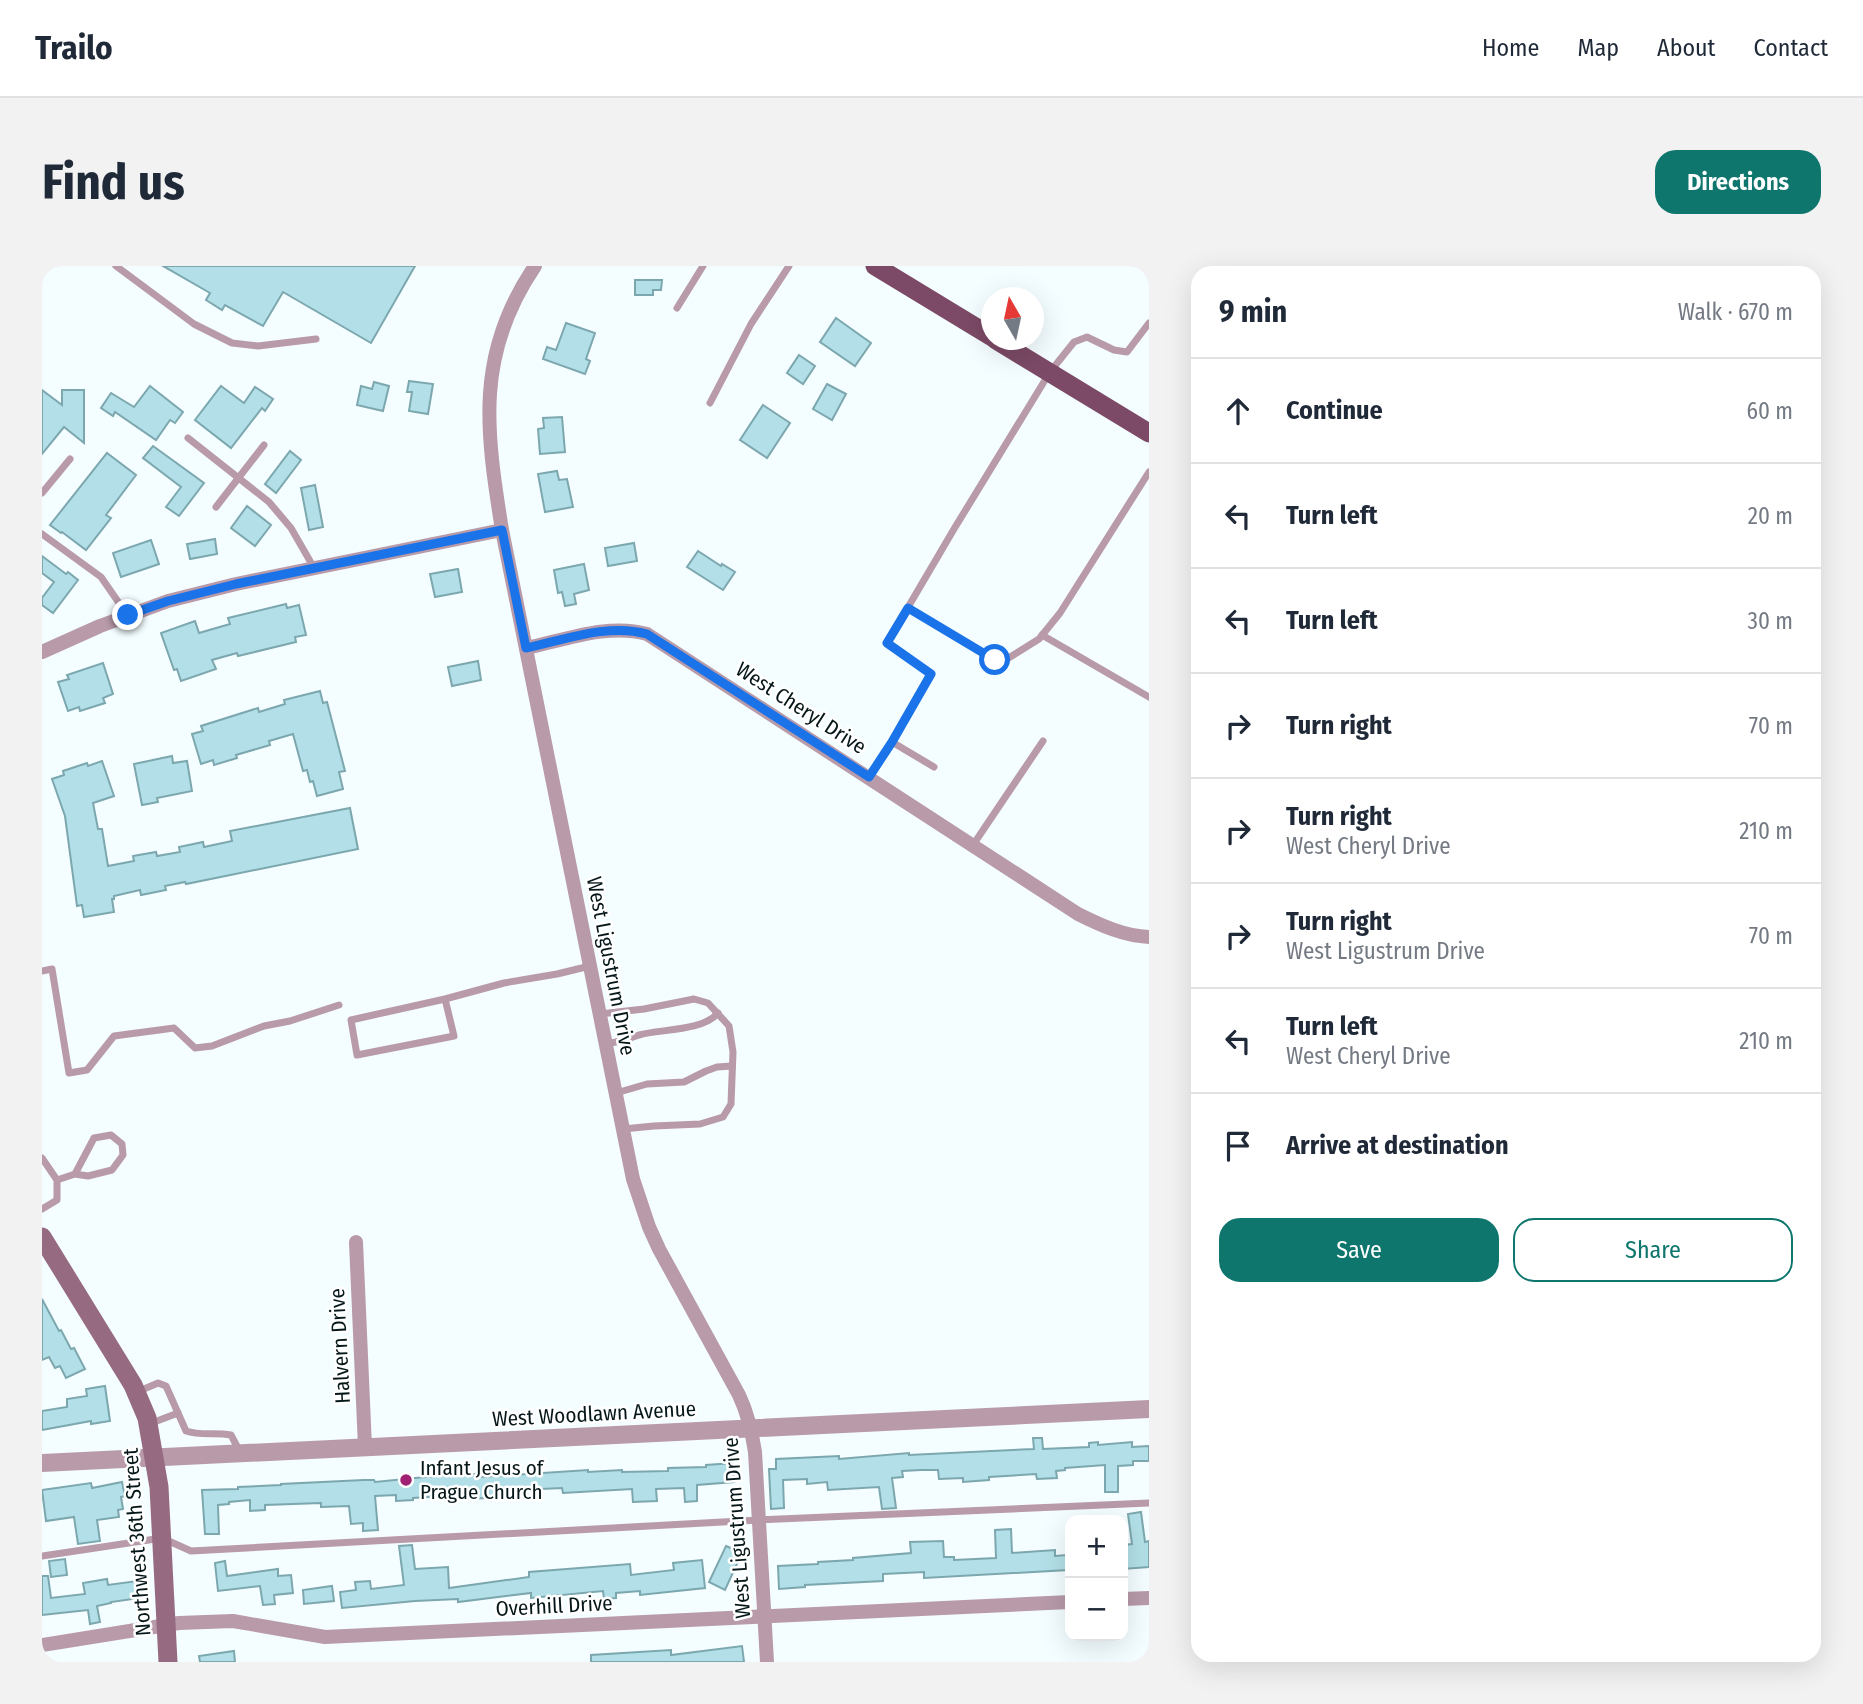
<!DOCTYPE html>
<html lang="en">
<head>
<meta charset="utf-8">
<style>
  :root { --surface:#fff; --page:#f2f2f3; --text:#1f2937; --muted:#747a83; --line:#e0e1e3; --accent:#0f766e }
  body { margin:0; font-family:"Fira Sans Condensed",sans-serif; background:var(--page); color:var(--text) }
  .controls { position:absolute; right:21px; bottom:21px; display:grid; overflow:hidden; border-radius:14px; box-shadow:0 7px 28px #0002 }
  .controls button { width:63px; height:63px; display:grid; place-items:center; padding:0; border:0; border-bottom:2px solid var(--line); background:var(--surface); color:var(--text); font:35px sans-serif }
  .compass { position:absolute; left:939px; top:21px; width:63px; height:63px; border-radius:50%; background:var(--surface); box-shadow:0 7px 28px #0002; rotate:351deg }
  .stop { position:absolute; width:21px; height:21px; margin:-16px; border:5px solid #1a73e8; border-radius:50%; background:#fff }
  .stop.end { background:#1a73e8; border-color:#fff; box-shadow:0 2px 7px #0008 }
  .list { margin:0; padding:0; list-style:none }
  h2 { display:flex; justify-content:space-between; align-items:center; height:91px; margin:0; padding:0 28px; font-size:30px }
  h2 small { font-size:23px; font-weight:400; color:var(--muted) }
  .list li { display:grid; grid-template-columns:46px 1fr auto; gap:21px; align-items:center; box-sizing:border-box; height:105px; padding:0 28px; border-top:2px solid var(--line) }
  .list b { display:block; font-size:26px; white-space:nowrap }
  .list p { margin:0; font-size:23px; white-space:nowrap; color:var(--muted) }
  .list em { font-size:23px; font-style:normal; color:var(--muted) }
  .actions { display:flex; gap:14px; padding:21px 28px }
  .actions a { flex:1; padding:16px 0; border:2px solid var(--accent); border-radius:21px; text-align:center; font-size:24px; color:var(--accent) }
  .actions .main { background:var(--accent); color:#fff }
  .icon { flex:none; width:38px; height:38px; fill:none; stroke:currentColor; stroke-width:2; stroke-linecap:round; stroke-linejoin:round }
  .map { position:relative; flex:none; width:1107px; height:1396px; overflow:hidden; border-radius:21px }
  header { display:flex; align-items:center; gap:42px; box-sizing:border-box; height:98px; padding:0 35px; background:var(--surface); border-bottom:2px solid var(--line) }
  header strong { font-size:33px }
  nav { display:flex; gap:38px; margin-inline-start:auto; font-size:24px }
  .intro { display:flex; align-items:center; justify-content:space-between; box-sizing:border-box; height:168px; padding:0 42px }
  h1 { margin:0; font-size:49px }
  .button { padding:18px 32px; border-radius:21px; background:var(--accent); color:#fff; font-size:24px; font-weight:700 }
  main { display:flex; gap:42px; padding:0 42px }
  aside { flex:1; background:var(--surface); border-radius:21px; box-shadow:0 7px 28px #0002 }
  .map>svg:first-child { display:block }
  .building { fill:#b3e0e8; stroke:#7ca7ae; stroke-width:2 }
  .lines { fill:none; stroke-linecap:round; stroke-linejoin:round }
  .service { stroke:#b89aa9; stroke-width:7 }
  .minor { stroke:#b89aa9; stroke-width:14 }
  .tertiary { stroke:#b89aa9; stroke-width:18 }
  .secondary { stroke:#966b82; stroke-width:19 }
  .primary { stroke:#7c4a66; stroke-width:19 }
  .route { stroke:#1a73e8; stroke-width:9 }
  .poi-dot { fill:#a02174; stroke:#fff; stroke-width:2.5 }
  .labels { text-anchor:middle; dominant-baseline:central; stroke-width:5; stroke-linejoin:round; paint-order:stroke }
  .street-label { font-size:21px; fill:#061719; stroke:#fff }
  .poi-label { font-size:21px; fill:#061719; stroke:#fff; text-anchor:start }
</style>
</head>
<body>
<header>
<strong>Trailo</strong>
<nav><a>Home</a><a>Map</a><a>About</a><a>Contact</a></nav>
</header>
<div class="intro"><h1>Find us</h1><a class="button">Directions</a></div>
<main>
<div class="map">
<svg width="1107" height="1396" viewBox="0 0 1107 1396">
  <rect width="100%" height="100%" fill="#f4fdff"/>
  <g class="building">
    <polygon points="121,0 373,0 329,77 241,26 221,60 183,39 180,44 164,34 168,27"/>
    <polygon points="593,14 620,14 619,24 611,24 611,29 593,29"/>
    <polygon points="794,52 829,77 813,100 778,76"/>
    <polygon points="524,57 553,67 544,93 548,95 543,108 501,93 505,81 514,84"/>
    <polygon points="757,89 773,100 761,118 745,107"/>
    <polygon points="367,115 391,118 386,148 367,145 370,126 365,126"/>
    <polygon points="332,116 347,120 341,145 315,139 319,120 330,123"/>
    <polygon points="785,118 804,128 790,154 771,143"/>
    <polygon points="108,120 141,146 133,157 128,154 114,174 73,146 71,150 59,142 69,127 92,141"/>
    <polygon points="179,120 202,137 213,121 231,133 223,145 220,142 189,182 153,154"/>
    <polygon points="0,124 20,139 20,124 42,124 42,177 22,161 0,188"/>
    <polygon points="721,139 748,157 725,192 698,174"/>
    <polygon points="520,151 523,186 498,188 496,163 502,162 501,152"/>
    <polygon points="111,180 162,217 137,250 124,241 139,221 101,192"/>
    <polygon points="248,185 259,194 234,227 223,218"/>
    <polygon points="65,187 94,209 64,249 69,252 44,284 20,266 19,267 8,259"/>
    <polygon points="515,205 517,214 525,213 531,241 503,246 496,208"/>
    <polygon points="273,219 281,261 267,264 259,222"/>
    <polygon points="205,240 229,259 213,280 189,262"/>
    <polygon points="173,273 175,288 148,293 145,278"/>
    <polygon points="109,274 117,298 79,311 71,287"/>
    <polygon points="592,277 595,295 566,300 563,282"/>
    <polygon points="656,285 679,300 680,298 693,306 681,324 645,301"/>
    <polygon points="0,290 24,308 26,306 36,314 11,347 0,339 0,332 12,316 0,307"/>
    <polygon points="542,298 547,324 532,328 534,338 523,340 520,326 516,327 512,304"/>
    <polygon points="416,303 420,326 393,331 388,308"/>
    <polygon points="244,338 245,342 257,339 264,369 253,371 254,376 196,390 195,387 170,394 174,403 139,415 135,403 132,404 119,367 153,355 157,367 188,358 186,352"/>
    <polygon points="436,395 439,414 410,420 406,401"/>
    <polygon points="61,397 71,428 61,432 63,437 38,445 37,441 26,445 16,416 27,413 25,409"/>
    <polygon points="278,425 281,437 285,436 303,505 297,506 301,523 275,530 271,515 268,516 265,504 261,505 251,468 227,475 228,479 194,489 195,492 172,499 171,494 159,498 150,468 161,465 159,460 216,442 217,446 243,438 242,434"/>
    <polygon points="130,490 131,497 145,495 150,525 115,532 116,536 100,539 92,498"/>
    <polygon points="60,495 72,530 51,537 56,563 60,563 66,600 92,595 91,590 114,586 115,590 138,586 137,581 161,576 162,581 190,575 188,565 308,542 316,583 144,618 143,616 123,620 124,624 99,629 98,624 72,630 72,633 70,633 72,646 42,651 40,639 35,640 23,550 10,513 22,509 21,505 45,497 46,500"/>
    <polygon points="0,1033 17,1065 19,1064 29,1083 32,1082 43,1103 24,1112 18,1100 13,1102 7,1091 0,1094"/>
    <polygon points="63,1120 68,1155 49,1158 49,1155 0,1164 0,1145 25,1141 25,1133 45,1130 44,1123"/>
    <polygon points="991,1172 1000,1172 1001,1183 1047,1181 1047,1177 1056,1176 1056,1179 1090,1176 1090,1181 1107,1180 1107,1195 1091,1195 1091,1199 1076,1200 1076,1226 1063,1226 1063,1199 1023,1202 1023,1204 1014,1205 1015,1212 995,1213 994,1208 947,1211 947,1214 921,1216 921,1212 897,1213 896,1204 879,1204 860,1205 861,1211 850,1212 854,1242 840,1243 837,1221 786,1224 785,1216 765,1218 765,1213 741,1214 742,1242 729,1243 727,1203 734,1203 734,1193 797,1190 797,1193 867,1187 867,1189 992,1183"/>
    <polygon points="691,1197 692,1216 655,1219 655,1235 643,1236 642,1222 614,1223 615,1235 591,1236 590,1223 521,1227 520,1222 478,1224 478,1231 422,1233 422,1229 371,1232 371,1234 354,1235 354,1229 333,1230 336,1264 321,1265 321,1257 309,1258 307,1240 279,1241 279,1237 223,1239 223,1244 208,1245 208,1234 187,1236 187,1238 176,1239 177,1268 163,1268 160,1224 196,1223 196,1221 239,1219 239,1218 322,1214 332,1214 333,1216 404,1209 437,1208 438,1211 546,1204 546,1206 580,1204 580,1206 626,1205 626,1202 664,1201 664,1199"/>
    <polygon points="80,1216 83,1230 79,1231 81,1243 76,1244 77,1251 55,1254 58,1275 36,1278 32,1251 4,1255 0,1224 49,1217 50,1222"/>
    <polygon points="1099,1246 1103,1276 1107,1275 1107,1301 1081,1303 1081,1279 1090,1278 1086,1248"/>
    <polygon points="969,1263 970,1287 1013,1284 1013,1290 1025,1289 1026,1304 882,1312 882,1306 841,1308 841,1315 763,1319 763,1321 737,1323 736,1300 776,1298 776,1296 811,1294 811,1292 869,1287 868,1276 901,1275 902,1291 912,1291 912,1294 954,1292 953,1264"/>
    <polygon points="370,1279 373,1303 406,1301 407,1322 487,1311 487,1306 588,1298 589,1309 632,1304 631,1297 660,1294 663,1322 598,1329 598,1325 574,1327 574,1332 562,1333 561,1325 489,1332 489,1327 416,1336 416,1333 373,1335 300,1342 298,1326 314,1324 313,1316 328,1315 329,1323 362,1319 357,1280"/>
    <polygon points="684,1280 700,1287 683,1324 667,1316"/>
    <polygon points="23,1293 25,1309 9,1311 7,1295"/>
    <polygon points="183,1295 185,1310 236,1303 236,1310 249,1309 251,1327 232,1329 233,1338 221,1339 218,1320 176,1325 173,1297"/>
    <polygon points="0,1310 6,1310 9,1332 43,1328 41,1317 65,1313 66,1319 95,1315 98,1332 69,1336 69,1337 55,1340 58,1356 48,1358 46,1344 0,1349"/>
    <polygon points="290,1320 292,1335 262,1338 261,1324"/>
    <polygon points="700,1380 702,1396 549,1396 549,1389 629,1384 629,1389"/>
    <polygon points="192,1385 193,1396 158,1396 157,1390"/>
  </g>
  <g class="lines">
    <g class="service">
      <polyline points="74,0 152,58 190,77 216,80 274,73"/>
      <polyline points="635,42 661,0"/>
      <polyline points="668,137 709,58 747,0"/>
      <polyline points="146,172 227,236 249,262 272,302"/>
      <polyline points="0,227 28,193"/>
      <polyline points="174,241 222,179"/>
      <polyline points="0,268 59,311 86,350"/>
      <polyline points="866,342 953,394 965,393 997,373 1018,347 1107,206"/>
      <polyline points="1000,369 1107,431"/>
      <polyline points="850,476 892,501"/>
      <polyline points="827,511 850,476 889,408 845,377 912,263 1008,106 1032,76 1045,71 1072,84 1085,86 1107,57"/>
      <polyline points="931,579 1001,475"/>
      <polyline points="0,705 10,703 27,807 45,804 72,770 132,762 153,782 170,780 222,760 248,755 297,739"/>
      <polyline points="403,733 412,770 315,789 309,754 403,733 462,717 515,708 548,700"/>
      <polyline points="558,748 602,743 652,733 666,737 687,760 691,786 689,838 681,851 658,858 612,860 581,863"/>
      <path d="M564,778C576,776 586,773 597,769C619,763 661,765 676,747"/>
      <polyline points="574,827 605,818 642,816 664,805 675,801 690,800"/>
      <polyline points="0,892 15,914 15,934 0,943"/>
      <polyline points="15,914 33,908 52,872 69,869 80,878 81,889 70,904 46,910 33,908"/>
      <path d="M95,1126L116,1117L124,1120L144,1165C158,1170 174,1166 189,1169L198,1186"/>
      <polyline points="107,1158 136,1147"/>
      <polyline points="0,1290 120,1272 149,1285 717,1254 1107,1237"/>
    </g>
    <g class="minor">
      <path d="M493,0C433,88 444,164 460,264L591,913L607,961L617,983L697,1129C706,1148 710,1166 713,1186L725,1396"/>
      <path d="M484,382C523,374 566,357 605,368L1036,648C1058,659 1082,670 1107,671"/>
      <polyline points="0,386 58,360 126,335 194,318 460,264"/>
      <polyline points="314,976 323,1181"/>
      <polyline points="1081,1333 1107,1332"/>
      <polyline points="0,1379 137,1357 191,1355 283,1371 1028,1336"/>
    </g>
    <polyline class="tertiary" points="0,1197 1107,1143"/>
    <polyline class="secondary" points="0,971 91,1119 105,1152 117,1221 126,1396"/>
    <g class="primary">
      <polyline points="833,0 950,71"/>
      <polyline points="954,74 1107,167"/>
    </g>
  </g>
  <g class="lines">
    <path class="route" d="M86,349L126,335L194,318L460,264L484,382C523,374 565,357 605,368L827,511L850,476L889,408L845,377L866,342L953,394"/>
  </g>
  <circle class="poi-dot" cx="364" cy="1214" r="7"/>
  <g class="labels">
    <g class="street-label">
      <text transform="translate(759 442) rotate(33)">West Cheryl Drive</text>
      <text transform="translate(569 700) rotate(79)">West Ligustrum Drive</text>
      <text transform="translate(298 1080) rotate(-93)">Halvern Drive</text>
      <text transform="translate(552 1148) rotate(-3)">West Woodlawn Avenue</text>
      <text transform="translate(695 1262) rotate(-94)">West Ligustrum Drive</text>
      <text transform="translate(95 1276) rotate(-94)">Northwest 36th Street</text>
      <text transform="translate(512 1340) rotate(-3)">Overhill Drive</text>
    </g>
    <g class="poi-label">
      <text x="378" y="1202">Infant Jesus of<tspan x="378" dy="24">Prague Church</tspan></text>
    </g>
  </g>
</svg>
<div class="controls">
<button>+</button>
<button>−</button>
</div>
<svg class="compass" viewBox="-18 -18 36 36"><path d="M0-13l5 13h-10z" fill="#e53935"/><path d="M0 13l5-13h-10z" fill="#747a83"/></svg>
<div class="stop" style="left:953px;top:394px"></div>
<div class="stop end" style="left:86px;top:349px"></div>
</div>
<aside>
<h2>9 min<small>Walk · 670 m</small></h2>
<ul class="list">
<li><svg class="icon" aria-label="ahead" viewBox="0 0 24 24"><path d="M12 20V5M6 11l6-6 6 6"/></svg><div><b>Continue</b></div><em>60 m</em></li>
<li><svg class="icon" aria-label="left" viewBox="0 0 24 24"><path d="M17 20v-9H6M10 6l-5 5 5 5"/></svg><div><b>Turn left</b></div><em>20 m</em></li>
<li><svg class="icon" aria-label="left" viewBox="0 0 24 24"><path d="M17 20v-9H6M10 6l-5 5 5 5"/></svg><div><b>Turn left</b></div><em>30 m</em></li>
<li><svg class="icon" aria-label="right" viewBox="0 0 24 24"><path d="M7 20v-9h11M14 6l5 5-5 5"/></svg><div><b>Turn right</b></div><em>70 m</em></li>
<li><svg class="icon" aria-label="right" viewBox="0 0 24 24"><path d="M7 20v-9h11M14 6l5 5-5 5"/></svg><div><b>Turn right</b><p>West Cheryl Drive</p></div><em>210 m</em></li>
<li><svg class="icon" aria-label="right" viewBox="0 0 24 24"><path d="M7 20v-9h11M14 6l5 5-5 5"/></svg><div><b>Turn right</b><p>West Ligustrum Drive</p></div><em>70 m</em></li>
<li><svg class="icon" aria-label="left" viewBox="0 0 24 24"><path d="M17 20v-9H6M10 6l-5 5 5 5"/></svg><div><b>Turn left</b><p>West Cheryl Drive</p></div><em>210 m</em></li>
<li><svg class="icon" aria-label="arrive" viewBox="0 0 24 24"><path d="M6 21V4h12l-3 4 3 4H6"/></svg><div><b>Arrive at destination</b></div></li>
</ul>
<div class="actions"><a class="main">Save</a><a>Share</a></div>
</aside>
</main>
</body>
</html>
